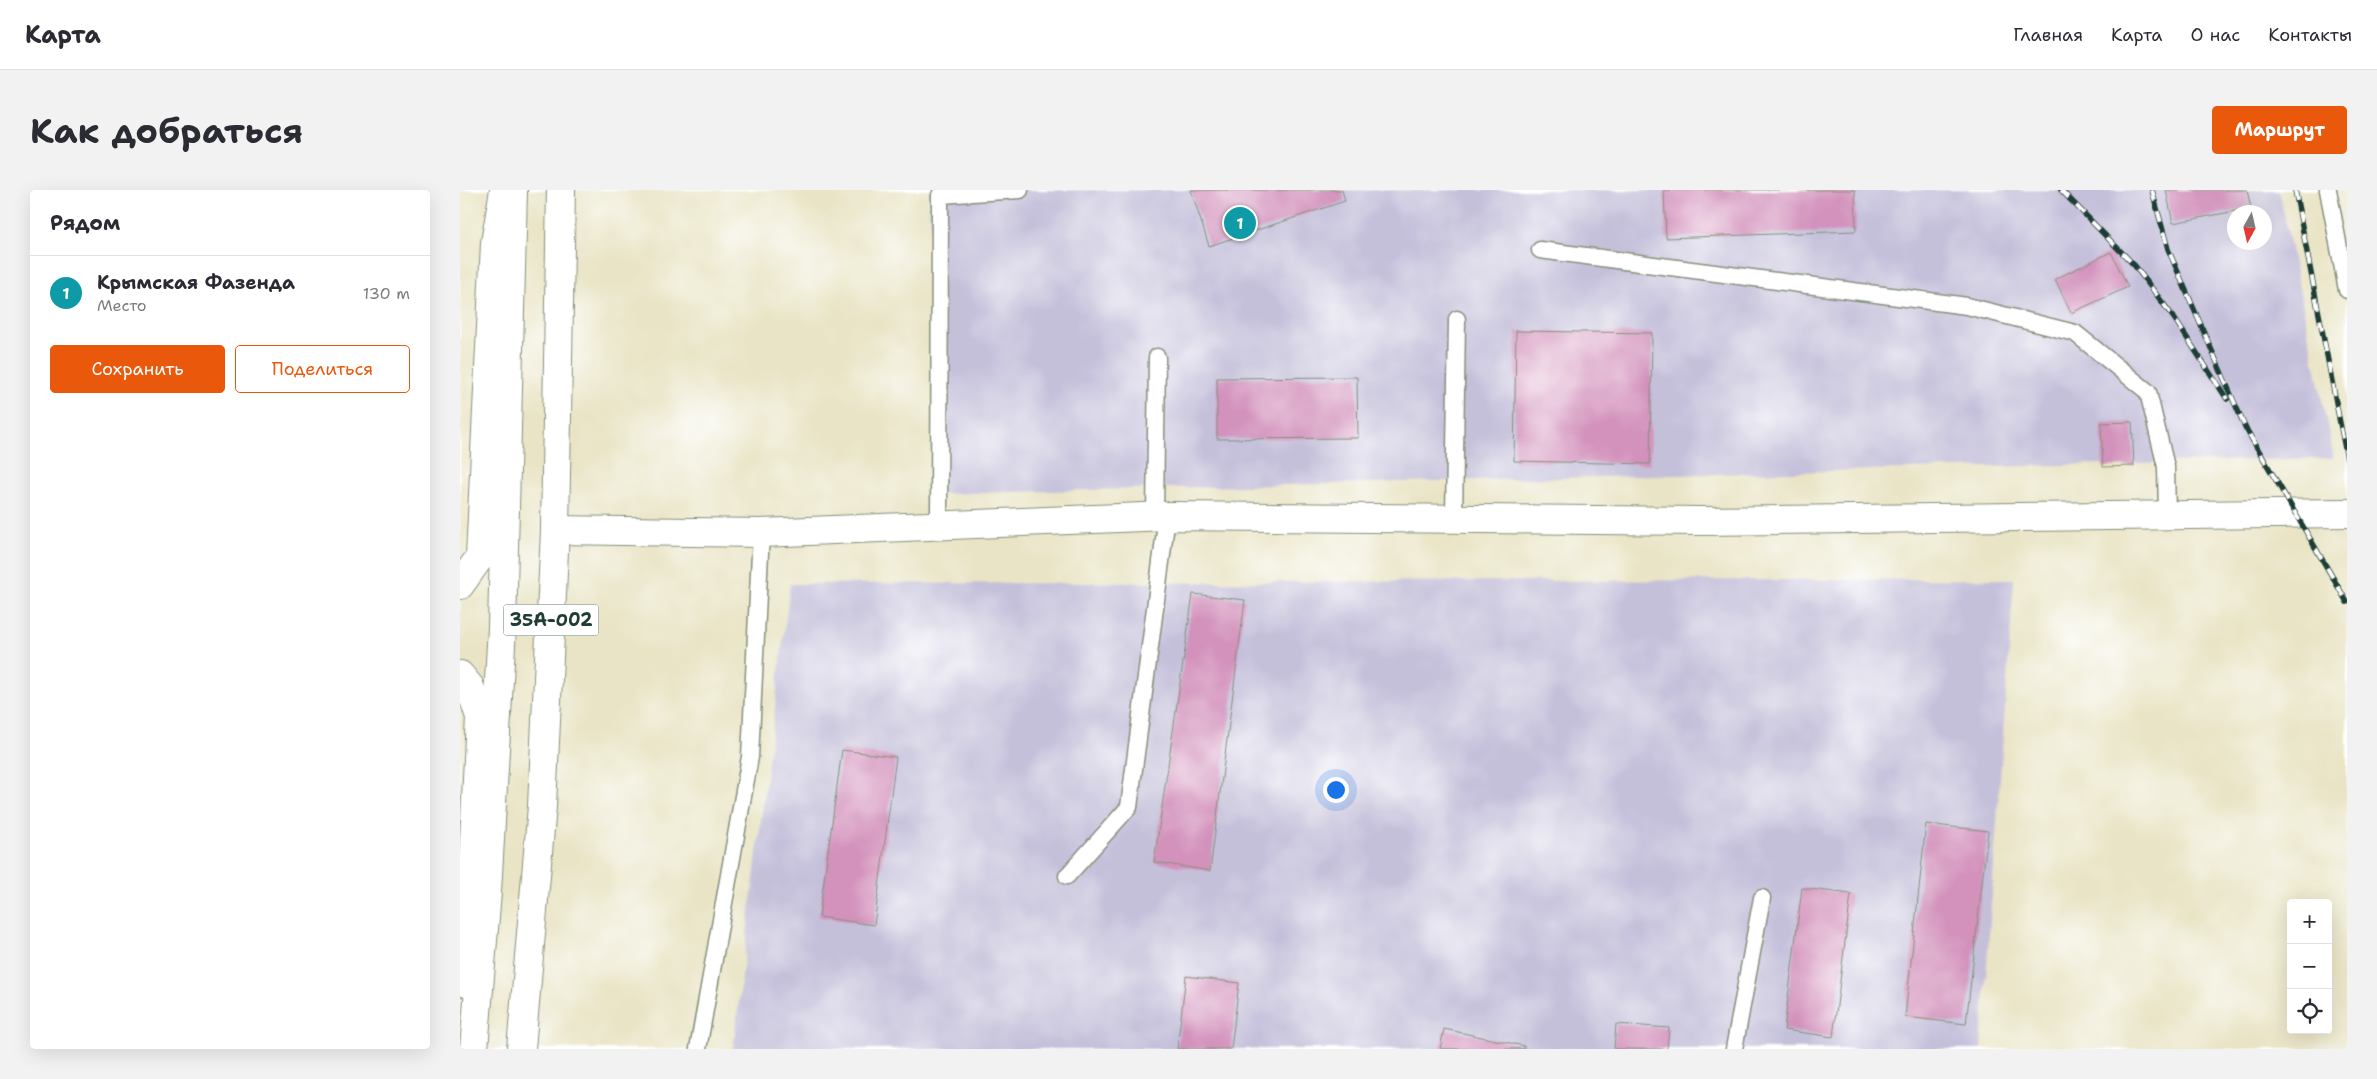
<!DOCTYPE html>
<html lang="ru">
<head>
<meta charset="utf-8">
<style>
  :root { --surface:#fff; --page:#f2f2f3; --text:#2b2b33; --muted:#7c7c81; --line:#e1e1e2; --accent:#ea580c }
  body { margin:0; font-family:"Shantell Sans",sans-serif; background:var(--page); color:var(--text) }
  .controls { position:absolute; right:15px; bottom:15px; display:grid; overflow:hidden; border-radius:5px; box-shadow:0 5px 20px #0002 }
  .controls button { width:45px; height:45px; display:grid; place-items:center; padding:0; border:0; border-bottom:1px solid var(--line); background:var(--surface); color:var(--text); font:25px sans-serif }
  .compass { position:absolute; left:1767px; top:15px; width:45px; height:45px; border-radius:50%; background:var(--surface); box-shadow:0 5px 20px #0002; rotate:188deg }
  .you { position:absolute; left:875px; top:599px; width:18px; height:18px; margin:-12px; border:4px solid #fff; border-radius:50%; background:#1a73e8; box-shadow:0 0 0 8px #1a73e833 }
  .badge { display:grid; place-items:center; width:32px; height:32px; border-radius:50%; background:var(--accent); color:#fff; font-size:16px; font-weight:700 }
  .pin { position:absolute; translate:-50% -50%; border:2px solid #fff; box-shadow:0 1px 5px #0006 }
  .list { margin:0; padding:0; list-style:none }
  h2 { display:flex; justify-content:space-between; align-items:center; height:65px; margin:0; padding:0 20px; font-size:21px }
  h2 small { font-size:16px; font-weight:400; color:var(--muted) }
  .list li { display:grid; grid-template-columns:32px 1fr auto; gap:15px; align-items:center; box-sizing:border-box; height:75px; padding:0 20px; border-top:1px solid var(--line) }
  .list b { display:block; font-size:19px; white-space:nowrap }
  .list p { margin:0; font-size:16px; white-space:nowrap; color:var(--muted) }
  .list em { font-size:16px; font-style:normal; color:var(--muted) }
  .actions { display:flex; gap:10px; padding:15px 20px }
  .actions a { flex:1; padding:11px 0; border:1px solid var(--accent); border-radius:5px; text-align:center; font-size:18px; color:var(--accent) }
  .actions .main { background:var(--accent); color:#fff }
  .icon { flex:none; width:28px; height:28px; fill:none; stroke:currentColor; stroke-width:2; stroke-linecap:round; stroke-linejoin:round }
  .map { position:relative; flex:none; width:1887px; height:859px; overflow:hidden; border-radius:5px }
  header { display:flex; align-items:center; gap:30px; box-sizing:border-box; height:70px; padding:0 25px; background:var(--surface); border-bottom:1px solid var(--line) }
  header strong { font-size:24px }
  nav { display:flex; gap:28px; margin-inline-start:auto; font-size:18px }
  .intro { display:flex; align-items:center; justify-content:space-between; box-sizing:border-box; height:120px; padding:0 30px }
  h1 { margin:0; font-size:35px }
  .button { padding:12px 22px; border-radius:5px; background:var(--accent); color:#fff; font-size:18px; font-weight:700 }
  main { display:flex; gap:30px; padding:0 30px }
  aside { flex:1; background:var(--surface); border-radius:5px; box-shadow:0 5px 20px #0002 }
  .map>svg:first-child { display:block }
  .industrial { fill:#c5c0da; fill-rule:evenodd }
  .building { fill:#d392bc }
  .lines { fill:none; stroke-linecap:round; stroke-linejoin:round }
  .service-casing { stroke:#84907c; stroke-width:19 }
  .minor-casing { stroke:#84907c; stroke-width:30 }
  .tertiary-casing { stroke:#84907c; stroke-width:30 }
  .primary-casing { stroke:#84907c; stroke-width:30 }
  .service { stroke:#fff; stroke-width:16 }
  .minor { stroke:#fff; stroke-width:28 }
  .tertiary { stroke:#fff; stroke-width:28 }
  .primary { stroke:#fff; stroke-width:28 }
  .rail-casing { stroke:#1f3d34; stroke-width:5.5 }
  .rail { stroke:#fff; stroke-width:4; stroke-dasharray:11; stroke-linecap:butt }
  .labels { text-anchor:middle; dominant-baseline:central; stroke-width:4.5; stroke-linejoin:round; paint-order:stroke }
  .shield { fill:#fff; stroke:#627771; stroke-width:1 }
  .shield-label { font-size:18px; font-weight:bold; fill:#1f3d34 }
</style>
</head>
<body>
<header>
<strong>Карта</strong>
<nav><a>Главная</a><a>Карта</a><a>О нас</a><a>Контакты</a></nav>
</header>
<div class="intro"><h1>Как добраться</h1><a class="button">Маршрут</a></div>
<main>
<aside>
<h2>Рядом<small></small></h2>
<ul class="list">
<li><span class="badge" style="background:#0f9aa8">1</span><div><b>Крымская Фазенда</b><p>Место</p></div><em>130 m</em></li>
</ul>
<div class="actions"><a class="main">Сохранить</a><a>Поделиться</a></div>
</aside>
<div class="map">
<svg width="1887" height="859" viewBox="0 0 1887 859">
  <rect width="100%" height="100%" fill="#fff"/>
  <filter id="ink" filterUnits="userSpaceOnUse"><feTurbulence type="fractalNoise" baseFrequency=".02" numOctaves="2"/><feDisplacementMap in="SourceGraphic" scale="10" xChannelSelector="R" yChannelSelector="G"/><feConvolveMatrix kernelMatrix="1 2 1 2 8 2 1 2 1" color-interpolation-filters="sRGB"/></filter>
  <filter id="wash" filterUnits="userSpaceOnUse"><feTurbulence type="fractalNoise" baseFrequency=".0096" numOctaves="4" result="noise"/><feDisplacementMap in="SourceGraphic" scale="20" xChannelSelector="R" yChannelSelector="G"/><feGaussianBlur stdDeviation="1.12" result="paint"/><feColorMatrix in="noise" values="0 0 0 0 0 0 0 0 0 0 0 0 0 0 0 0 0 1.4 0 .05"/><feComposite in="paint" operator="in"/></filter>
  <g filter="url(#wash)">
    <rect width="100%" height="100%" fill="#e9e4c5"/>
    <g class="industrial">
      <path d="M469,0H1819L1874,268L479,304ZM1774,22H1804V52H1774Z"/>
      <polygon points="1554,389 1521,859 273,859 330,394"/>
    </g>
    <g id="blocks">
      <g class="building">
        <polygon points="731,0 882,0 885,11 749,56"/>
        <polygon points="1204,0 1395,0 1396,41 1206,48"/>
        <polygon points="1706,0 1787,0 1791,18 1713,33"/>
        <polygon points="1651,62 1668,97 1611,123 1595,89"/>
        <polygon points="1056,141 1192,143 1190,274 1054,271"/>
        <polygon points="897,187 898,248 757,249 757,188"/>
        <polygon points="1672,232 1674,276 1643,277 1641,233"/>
        <polygon points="733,404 785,410 750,681 694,672"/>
        <polygon points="382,560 436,567 414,735 359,727"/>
        <polygon points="1466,634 1528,641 1506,834 1445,827"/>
        <polygon points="1342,698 1391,704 1373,847 1324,840"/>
        <polygon points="726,786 779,793 771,859 717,859"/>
        <polygon points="1156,834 1209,838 1207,859 1154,859"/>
        <polygon points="984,839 1064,856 1064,859 980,859"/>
      </g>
    </g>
  </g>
  <g filter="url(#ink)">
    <use href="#blocks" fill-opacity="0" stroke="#84907c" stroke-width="1"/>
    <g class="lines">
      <g class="service-casing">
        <g id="service">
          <polyline points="1868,0 1887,100"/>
          <polyline points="1080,60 1507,116 1615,143 1688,202 1706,277 1707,325"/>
          <polyline points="695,326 697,167"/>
          <polyline points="994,329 997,129"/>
          <polyline points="479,335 480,5 560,0"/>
          <polyline points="607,686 669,617 707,326"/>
          <polyline points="238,859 290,567 301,343"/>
          <polyline points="1274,859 1302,708"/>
        </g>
      </g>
      <g class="minor-casing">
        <polyline id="minor" points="95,340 301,343 707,326 1241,331 1887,323"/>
      </g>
      <g class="tertiary-casing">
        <g id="tertiary">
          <polyline points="0,395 20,367 35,53 44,0"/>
          <polyline points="0,485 10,497 20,527 7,793"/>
        </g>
      </g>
      <g class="primary-casing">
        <g id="primary">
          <polyline points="14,859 27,702 42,437 53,0"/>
          <polyline points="61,859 82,616 95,340 101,0"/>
        </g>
      </g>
      <use href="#service" class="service"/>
      <use href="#minor" class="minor"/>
      <use href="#tertiary" class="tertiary"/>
      <use href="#primary" class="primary"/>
      <g class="rail-casing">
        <g id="rail">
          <polyline points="1601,0 1675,76 1714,128 1767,209"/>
          <polyline points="1692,0 1708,59 1785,237 1887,412"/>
          <polyline points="1835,0 1887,269"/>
        </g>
      </g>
      <use href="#rail" class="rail"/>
    </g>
  </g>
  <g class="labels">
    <rect class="shield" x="43.5" y="414.5" width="95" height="31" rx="4"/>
    <g class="shield-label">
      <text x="91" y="430">35А-002</text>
    </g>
  </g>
</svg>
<div class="controls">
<button>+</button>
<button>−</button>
<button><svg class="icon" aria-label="locate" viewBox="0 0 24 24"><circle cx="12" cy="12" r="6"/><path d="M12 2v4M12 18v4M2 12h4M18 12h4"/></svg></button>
</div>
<svg class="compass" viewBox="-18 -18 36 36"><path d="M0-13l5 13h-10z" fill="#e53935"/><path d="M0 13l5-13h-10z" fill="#7c7c81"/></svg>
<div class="you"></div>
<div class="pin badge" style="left:780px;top:33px;background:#0f9aa8">1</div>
</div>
</main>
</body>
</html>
